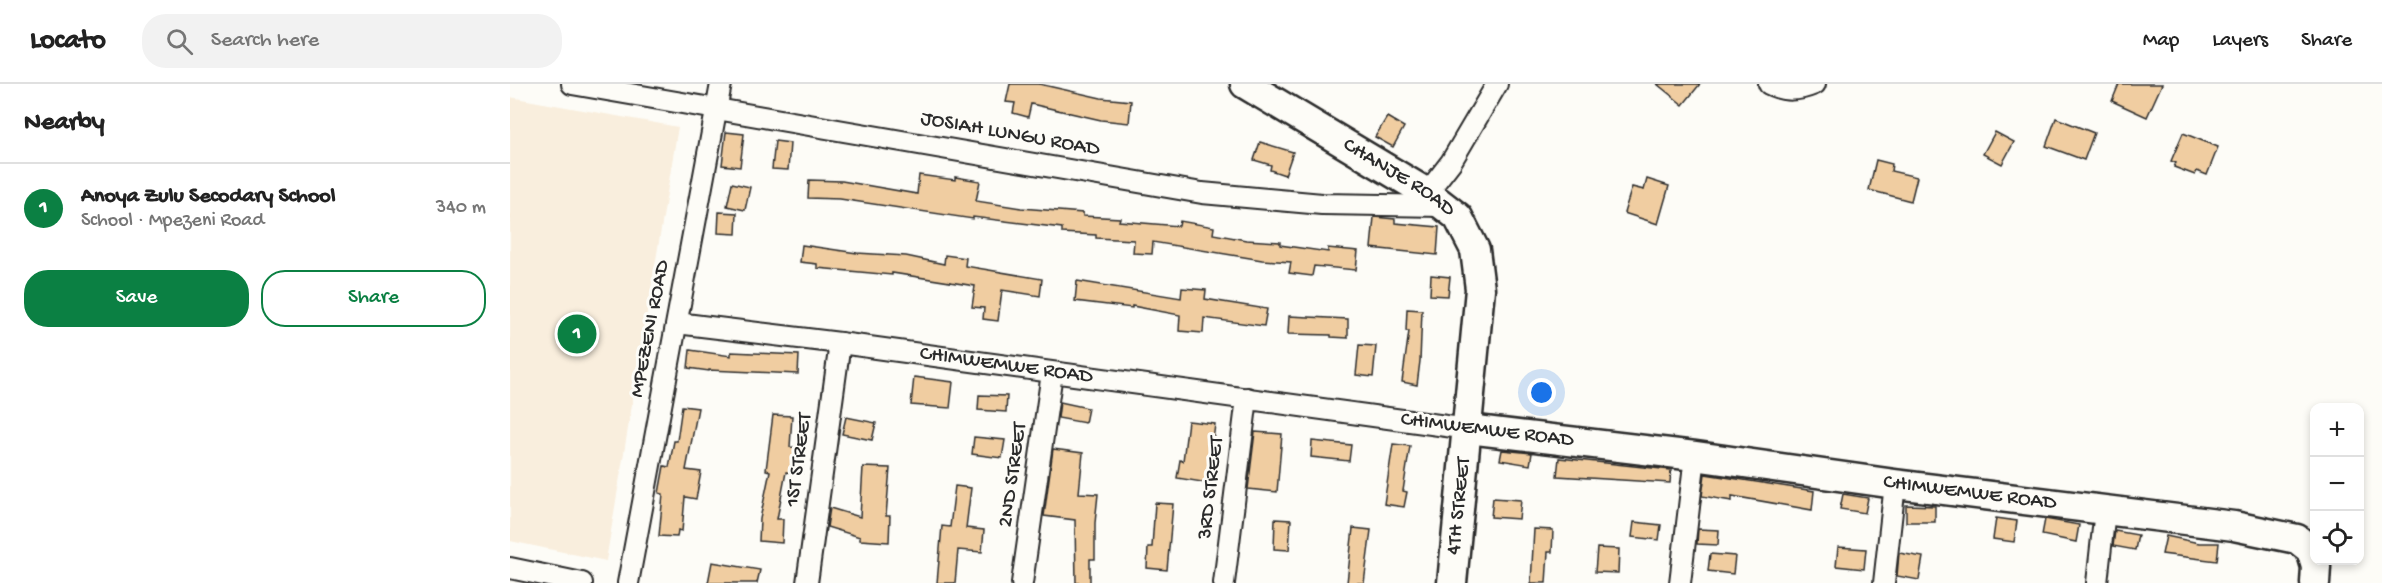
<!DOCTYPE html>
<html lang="en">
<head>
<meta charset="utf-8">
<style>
  :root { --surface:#fff; --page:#f2f2f2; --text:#222; --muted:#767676; --line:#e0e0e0; --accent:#0b8043 }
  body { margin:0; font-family:"Gochi Hand",sans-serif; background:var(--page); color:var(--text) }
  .controls { position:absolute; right:18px; bottom:18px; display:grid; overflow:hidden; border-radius:12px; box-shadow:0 3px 9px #0003 }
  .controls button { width:54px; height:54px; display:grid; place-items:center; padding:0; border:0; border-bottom:2px solid var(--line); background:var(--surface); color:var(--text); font:30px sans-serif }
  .you { position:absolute; left:1032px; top:309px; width:21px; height:21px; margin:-15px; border:4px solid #fff; border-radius:50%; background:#1a73e8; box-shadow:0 0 0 9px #1a73e833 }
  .badge { display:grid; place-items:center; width:39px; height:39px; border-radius:50%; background:var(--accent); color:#fff; font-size:20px; font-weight:700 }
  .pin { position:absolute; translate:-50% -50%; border:3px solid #fff; box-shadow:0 2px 6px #0006 }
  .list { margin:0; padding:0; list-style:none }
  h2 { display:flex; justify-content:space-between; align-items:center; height:78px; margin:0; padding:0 24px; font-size:26px }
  h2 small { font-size:20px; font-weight:400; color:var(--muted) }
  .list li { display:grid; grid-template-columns:39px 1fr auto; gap:18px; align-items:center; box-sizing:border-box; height:90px; padding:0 24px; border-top:2px solid var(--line) }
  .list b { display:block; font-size:22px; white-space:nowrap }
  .list p { margin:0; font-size:20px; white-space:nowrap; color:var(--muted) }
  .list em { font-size:20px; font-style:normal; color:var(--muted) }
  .actions { display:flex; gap:12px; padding:18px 24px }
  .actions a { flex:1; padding:14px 0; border:2px solid var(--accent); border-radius:24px; text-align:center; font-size:21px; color:var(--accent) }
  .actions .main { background:var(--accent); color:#fff }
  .icon { flex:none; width:33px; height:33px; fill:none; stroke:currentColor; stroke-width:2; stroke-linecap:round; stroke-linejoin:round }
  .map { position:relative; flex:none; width:1872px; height:499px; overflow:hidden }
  header { display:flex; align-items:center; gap:36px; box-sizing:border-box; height:84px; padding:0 30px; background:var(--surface); border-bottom:2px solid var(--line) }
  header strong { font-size:28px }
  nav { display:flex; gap:33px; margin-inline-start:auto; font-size:21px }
  .search { width:420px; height:54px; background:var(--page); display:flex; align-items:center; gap:15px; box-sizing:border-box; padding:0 21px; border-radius:24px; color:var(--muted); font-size:22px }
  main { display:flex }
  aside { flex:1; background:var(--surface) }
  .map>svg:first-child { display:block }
  .built { fill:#f9eedd }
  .building { fill:#f0cda1; stroke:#2b2b2b; stroke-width:1.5 }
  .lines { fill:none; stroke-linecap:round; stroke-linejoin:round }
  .street-casing { stroke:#2b2b2b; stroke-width:24 }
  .secondary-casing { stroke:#2b2b2b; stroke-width:33 }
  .street { stroke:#fdfcf7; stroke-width:20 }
  .secondary { stroke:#fdfcf7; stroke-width:28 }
  .labels { text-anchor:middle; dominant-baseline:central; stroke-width:6; stroke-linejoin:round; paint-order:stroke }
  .street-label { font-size:21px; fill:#2b2b2b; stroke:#fdfcf7 }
</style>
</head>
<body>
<header>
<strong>Locato</strong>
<div class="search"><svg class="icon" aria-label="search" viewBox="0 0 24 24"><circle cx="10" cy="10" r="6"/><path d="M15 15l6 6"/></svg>Search here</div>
<nav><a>Map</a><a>Layers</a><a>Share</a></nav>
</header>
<main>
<aside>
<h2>Nearby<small></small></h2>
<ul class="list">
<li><span class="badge">1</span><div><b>Anoya Zulu Secodary School</b><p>School · Mpezeni Road</p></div><em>340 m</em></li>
</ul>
<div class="actions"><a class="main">Save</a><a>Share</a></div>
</aside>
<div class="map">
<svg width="1872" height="499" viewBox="0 0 1872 499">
  <rect width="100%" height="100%" fill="#fdfcf7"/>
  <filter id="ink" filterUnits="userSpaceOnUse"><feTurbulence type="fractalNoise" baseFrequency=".0167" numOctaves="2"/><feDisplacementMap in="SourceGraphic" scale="12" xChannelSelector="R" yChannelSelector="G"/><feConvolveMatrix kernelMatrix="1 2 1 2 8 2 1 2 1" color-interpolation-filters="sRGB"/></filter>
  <g filter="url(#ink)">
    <polygon class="built" points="0,13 168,43 96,477 0,457"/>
    <g class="building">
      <polygon points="500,0 529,0 591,14 621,17 619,39 591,36 521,20 518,33 503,29 505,19 496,18"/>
      <polygon points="1147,0 1190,0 1173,21"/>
      <polygon points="1609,0 1652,0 1637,33 1602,17"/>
      <polygon points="877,33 894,43 883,63 865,53"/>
      <polygon points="1546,34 1584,49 1574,76 1536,62"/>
      <polygon points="216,48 234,50 230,83 212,81"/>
      <polygon points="1485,48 1504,58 1492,80 1473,70"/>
      <polygon points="1673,49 1708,63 1697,91 1687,87 1685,91 1664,83 1666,79 1661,77"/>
      <polygon points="265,57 280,59 278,86 262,85"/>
      <polygon points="750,58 783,68 775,91 760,86 761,81 744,76"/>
      <polygon points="1366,76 1382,80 1381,87 1407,93 1401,117 1359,106"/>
      <polygon points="409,91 445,96 445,93 470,97 466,117 511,124 573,129 573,132 610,134 609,137 669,142 670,137 704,143 703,150 736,156 770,158 770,161 818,168 818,164 848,167 846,186 804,182 802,192 779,189 781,178 752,176 643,158 642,170 623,169 624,156 586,154 586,151 552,149 552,144 463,133 463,135 330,115 298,114 299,96 332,97 407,110"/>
      <polygon points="1137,95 1159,102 1148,140 1114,129 1122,103 1134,106"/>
      <polygon points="222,99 240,103 235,126 217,122"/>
      <polygon points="209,128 227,129 226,150 208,149"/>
      <polygon points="864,133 885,135 885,139 929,143 927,171 861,164"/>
      <polygon points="292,161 347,169 396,172 434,180 435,171 456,174 455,182 532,195 530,212 492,206 488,237 473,235 474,224 462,223 465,202 382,189 382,191 307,184 307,180 290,178"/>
      <polygon points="921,191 940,193 938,212 920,211"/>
      <polygon points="567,197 671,214 672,204 696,206 695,215 757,225 754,242 694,234 693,249 669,247 670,231 622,222 622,224 565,217"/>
      <polygon points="897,225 912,226 910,277 907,301 892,298 899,247 896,247"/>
      <polygon points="779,232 838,235 838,254 821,253 821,251 778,250"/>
      <polygon points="849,261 866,262 863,293 846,291"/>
      <polygon points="180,266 221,272 221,268 289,271 288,290 199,286 199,287 178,284"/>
      <polygon points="404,293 443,298 440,324 401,321"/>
      <polygon points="469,311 497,312 496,328 468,326"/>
      <polygon points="550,318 578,324 575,339 548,334"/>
      <polygon points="172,322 188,324 176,386 191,388 186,415 175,413 172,447 168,446 167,453 149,452 153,410 149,409 154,382 159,383 164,357 167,357"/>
      <polygon points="263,331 282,332 280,363 294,364 292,389 276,388 267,435 273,435 272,459 249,457 250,435 260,387 256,386"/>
      <polygon points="336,333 366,339 362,356 332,350"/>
      <polygon points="678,337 705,340 698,399 667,394 670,376 673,377"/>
      <polygon points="745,348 772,350 767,408 738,405"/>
      <polygon points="464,353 495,356 492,374 462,370"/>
      <polygon points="802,357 841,361 839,377 801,373"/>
      <polygon points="883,360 900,362 893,407 897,408 894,423 874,420"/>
      <polygon points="543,365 573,369 569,409 588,410 585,439 585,475 580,475 580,499 566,499 565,436 534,432"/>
      <polygon points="992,366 1022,369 1020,381 990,376"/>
      <polygon points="1049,374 1161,386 1160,399 1047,392"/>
      <polygon points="353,383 380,384 376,432 380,432 379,458 350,456 350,453 317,443 320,424 350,433"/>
      <polygon points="1195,390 1304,407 1302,426 1222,412 1222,417 1192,412"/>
      <polygon points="445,402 461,404 456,444 474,446 472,468 448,466 445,499 427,499 432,442 440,443"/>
      <polygon points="1333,410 1358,414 1355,429 1330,425"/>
      <polygon points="983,414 1011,416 1009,435 981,433"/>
      <polygon points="645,419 663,420 657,486 637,484 638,463 642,463"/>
      <polygon points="1396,421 1425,422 1425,438 1396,438"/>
      <polygon points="1486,434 1507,437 1504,458 1483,455"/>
      <polygon points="765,435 781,436 779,466 764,465"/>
      <polygon points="1535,435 1569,441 1566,458 1532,451"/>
      <polygon points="1124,438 1151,441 1149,456 1122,453"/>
      <polygon points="843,444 861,446 854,499 837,499"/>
      <polygon points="1024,445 1043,446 1042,468 1038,468 1036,499 1021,499"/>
      <polygon points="1188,445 1209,446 1208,461 1187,460"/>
      <polygon points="1605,447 1628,451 1625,466 1603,462"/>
      <polygon points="1656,452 1689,459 1709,459 1707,477 1652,470"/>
      <polygon points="1328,463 1356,465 1354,485 1326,482"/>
      <polygon points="1087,464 1109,465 1108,489 1085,488"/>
      <polygon points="1389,469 1413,473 1409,496 1387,492"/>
      <polygon points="1200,470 1225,472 1223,490 1198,487"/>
      <polygon points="202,478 250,486 247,499 198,499"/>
    </g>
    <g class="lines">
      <g class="street-casing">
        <g id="street">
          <polyline points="62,0 692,109 812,120 933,122"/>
          <path d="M1259,0C1275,8 1288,7 1305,0"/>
          <polyline points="917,109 941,78 987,0"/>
          <path id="s1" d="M167,239L330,259L958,345"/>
          <polyline points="0,484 72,499"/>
          <polyline points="118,499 211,0"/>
          <polyline points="297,499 330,259"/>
          <polyline points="512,499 542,289"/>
          <polyline points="714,499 737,314"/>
          <polyline points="1170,499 1185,372"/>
          <polyline points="1374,499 1385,400"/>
          <polyline points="1587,499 1595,426"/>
        </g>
      </g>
      <g class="secondary-casing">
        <g id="secondary">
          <path id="s2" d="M735,0L917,109L948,133L965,166L970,205L942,499"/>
          <path id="s3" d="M958,345L1185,372L1385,400L1724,442L1787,455L1801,466L1806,483L1805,499"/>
        </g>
      </g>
      <use href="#street" class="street"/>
      <use href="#secondary" class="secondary"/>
    </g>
  </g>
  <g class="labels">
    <g class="street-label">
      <text transform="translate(500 51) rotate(10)">JOSIAH LUNGU ROAD</text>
      <text stroke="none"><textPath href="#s2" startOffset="180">CHANJE ROAD</textPath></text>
      <text transform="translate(141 245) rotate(-79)">MPEZENI ROAD</text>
      <text stroke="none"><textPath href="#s1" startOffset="332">CHIMWEMWE ROAD</textPath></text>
      <text transform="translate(977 347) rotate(7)">CHIMWEMWE ROAD</text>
      <text transform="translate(290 376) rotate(-82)">1ST STREET</text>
      <text transform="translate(504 391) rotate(-82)">2ND STREET</text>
      <text transform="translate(702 404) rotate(-83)">3RD STREET</text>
      <text stroke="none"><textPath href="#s3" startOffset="506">CHIMWEMWE ROAD</textPath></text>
      <text transform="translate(950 422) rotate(-84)">4TH STREET</text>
    </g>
  </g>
</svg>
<div class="controls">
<button>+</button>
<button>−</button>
<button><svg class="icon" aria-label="locate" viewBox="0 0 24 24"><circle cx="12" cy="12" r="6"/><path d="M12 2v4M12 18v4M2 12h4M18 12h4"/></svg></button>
</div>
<div class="you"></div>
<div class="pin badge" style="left:67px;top:250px">1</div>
</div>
</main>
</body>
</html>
